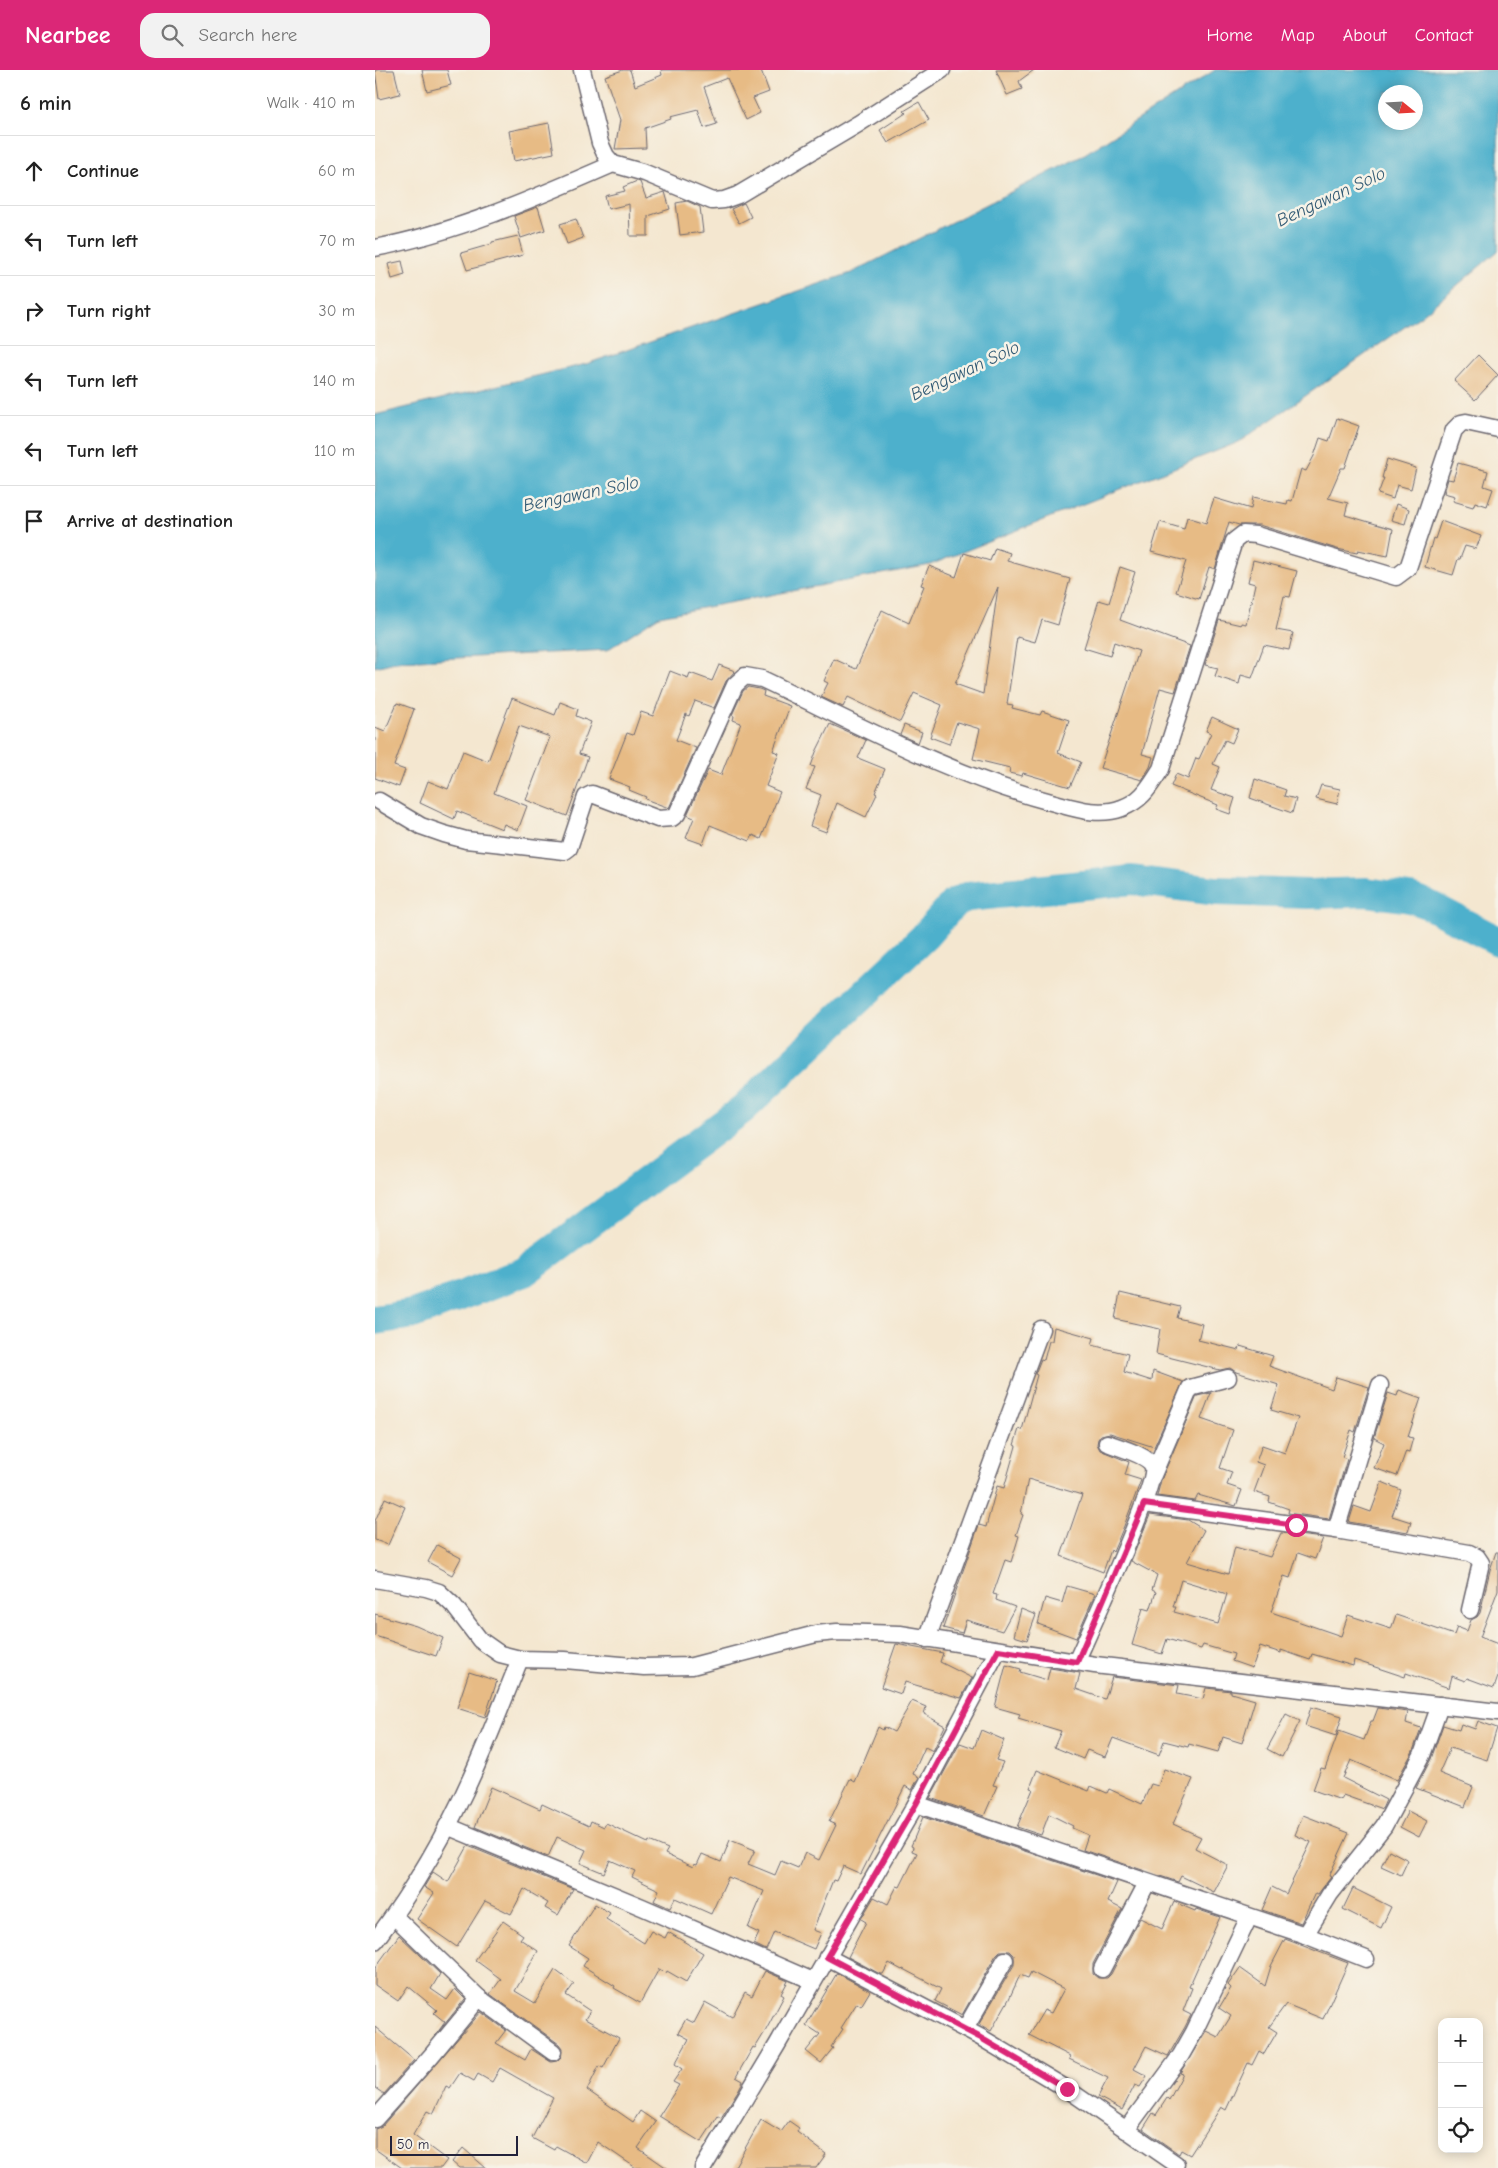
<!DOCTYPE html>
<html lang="en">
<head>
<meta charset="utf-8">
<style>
  :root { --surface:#fff; --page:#f2f2f2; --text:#222; --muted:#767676; --line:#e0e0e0; --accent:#db2777 }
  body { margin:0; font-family:"Comic Neue",sans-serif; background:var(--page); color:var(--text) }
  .controls { position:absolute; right:15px; bottom:15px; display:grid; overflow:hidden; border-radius:10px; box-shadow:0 2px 12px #0003 }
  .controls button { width:45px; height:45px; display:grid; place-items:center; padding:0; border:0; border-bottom:1px solid var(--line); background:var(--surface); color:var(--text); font:25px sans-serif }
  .compass { position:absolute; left:1003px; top:15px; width:45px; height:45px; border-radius:50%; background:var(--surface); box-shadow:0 2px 12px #0003; rotate:108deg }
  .scale { position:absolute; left:15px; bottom:12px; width:128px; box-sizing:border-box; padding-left:5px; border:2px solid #22223b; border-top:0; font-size:14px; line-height:18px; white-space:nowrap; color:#22223b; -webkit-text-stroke:4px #f7f3e8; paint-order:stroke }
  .stop { position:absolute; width:15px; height:15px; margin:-11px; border:4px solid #db2777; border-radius:50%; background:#fff }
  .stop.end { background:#db2777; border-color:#fff; box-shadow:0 1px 5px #0008 }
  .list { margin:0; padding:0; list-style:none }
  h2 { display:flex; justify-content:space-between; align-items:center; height:65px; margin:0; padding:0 20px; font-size:21px }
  h2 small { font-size:16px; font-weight:400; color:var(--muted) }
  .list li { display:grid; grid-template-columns:32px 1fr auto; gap:15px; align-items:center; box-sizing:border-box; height:70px; padding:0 20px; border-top:1px solid var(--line) }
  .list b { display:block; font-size:19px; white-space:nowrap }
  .list em { font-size:16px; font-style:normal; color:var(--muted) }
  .icon { flex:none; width:28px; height:28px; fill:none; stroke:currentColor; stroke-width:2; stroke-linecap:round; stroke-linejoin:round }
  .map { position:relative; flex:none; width:1123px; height:2098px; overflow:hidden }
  header { display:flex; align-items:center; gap:30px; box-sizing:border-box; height:70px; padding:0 25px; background:var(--accent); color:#fff }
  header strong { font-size:24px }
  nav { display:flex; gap:28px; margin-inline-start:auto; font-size:18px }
  .search { width:350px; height:45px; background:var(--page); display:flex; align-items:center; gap:12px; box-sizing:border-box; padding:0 18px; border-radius:15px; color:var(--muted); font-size:19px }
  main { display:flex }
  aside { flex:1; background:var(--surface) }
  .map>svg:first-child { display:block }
  .water { fill:#4db0cc; stroke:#386984; fill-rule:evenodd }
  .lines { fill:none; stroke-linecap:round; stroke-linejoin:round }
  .river { stroke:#4db0cc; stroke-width:30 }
  .building { fill:#e7bb85; fill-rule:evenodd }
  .minor-casing { stroke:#6c676f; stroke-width:19 }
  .minor { stroke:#fff; stroke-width:16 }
  .route { stroke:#db2777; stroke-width:6 }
  .labels { text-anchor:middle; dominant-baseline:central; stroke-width:5; stroke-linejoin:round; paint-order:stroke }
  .water-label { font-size:18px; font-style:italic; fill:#335b75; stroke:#f7f3e8 }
</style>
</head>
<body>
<header>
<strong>Nearbee</strong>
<div class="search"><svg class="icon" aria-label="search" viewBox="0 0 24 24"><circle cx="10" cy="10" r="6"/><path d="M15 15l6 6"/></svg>Search here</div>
<nav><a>Home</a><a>Map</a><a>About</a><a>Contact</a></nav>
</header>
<main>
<aside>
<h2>6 min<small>Walk · 410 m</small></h2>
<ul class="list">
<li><svg class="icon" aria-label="ahead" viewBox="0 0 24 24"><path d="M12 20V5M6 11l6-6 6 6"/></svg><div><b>Continue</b></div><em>60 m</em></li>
<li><svg class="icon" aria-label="left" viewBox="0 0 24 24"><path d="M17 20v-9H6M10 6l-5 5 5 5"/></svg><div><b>Turn left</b></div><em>70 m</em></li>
<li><svg class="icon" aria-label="right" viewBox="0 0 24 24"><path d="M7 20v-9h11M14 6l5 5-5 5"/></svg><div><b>Turn right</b></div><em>30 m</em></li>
<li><svg class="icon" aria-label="left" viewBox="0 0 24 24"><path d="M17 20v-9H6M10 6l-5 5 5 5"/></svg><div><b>Turn left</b></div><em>140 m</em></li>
<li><svg class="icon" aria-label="left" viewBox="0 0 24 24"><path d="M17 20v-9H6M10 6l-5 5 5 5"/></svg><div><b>Turn left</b></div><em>110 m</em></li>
<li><svg class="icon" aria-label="arrive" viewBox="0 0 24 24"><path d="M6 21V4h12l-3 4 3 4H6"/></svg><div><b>Arrive at destination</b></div></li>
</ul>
</aside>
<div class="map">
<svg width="1123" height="2098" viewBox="0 0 1123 2098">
  <rect width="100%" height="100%" fill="#f7f3e8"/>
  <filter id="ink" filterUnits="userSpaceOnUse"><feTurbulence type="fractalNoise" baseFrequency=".02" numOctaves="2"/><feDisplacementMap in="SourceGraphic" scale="10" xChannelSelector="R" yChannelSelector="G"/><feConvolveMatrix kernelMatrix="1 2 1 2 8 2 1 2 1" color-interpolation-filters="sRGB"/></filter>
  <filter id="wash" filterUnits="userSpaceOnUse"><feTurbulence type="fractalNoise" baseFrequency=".0096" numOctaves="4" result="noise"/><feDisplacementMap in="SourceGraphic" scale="20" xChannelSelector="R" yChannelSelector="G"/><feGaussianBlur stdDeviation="1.12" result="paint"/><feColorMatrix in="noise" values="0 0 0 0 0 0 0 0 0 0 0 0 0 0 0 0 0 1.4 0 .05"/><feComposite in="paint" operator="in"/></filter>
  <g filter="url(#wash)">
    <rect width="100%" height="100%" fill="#f4e7d0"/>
    <path class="water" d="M840,0H1123V181L1047,245L864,372L555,495L284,546L232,580L24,591L0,597V345L211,294L476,203L705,87ZM1011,22H1040V52H1011Z"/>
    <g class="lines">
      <polyline class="river" points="0,1250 38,1244 149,1202 368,1039 549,867 579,833 592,827 757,810 841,821 933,824 991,822 1035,828 1050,833 1123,871"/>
    </g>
    <g id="blocks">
      <g class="building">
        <polygon points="0,0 19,0 25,24 4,29"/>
        <polygon points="47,0 72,0 76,15 52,21"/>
        <polygon points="248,0 255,0 260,16 287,5 286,0 386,0 394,22 378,28 385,43 371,50 352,8 329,17 342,54 329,58 323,40 295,47 296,49 270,58 271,78 240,79 245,50 230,6"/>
        <polygon points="621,0 659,0 644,11 647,19 632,25"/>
        <polygon points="544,32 554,50 513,73 505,60 531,43 529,41"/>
        <polygon points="174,53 179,83 139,91 134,61"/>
        <polygon points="262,111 265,112 271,128 290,122 295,139 273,146 273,166 255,166 254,134 233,139 230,126 250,121 248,117"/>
        <polygon points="312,131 325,137 328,162 305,165 301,133"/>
        <polygon points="369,133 376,147 364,153 356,139"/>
        <polygon points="163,137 170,160 146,168 139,146"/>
        <polygon points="201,149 208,168 192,174 185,154"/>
        <polygon points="143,166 148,185 92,200 86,183 117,174 117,172"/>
        <polygon points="27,191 30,205 17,209 13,194"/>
        <polygon points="1103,285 1123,305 1100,330 1079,311"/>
        <polygon points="962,348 984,356 970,398 966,398 953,428 973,433 970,445 1018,459 1013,486 983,480 982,483 962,479 884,455 864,455 854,452 840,499 834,497 824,529 801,522 811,491 776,482 785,452 809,459 812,447 831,453 839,428 876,439 878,427 912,434 913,430 917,431 926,399 931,401 939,386 945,368 954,371"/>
        <polygon points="1012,389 1041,398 1036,419 1022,415 1018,429 1003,424 1009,408 1007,408"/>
        <polygon points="1083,393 1113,401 1109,416 1118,419 1112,436 1100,432 1098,437 1078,431 1080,426 1069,423 1073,409 1078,410"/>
        <polygon points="1021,434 1034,439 1030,454 1016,450"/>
        <polygon points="1066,451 1106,466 1101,479 1090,476 1085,489 1083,489 1078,505 1050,497 1058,468 1060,469"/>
        <path d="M620,478L635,483L632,491L695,509L683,555L667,550L660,572L642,567L632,634L638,635L637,638L665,645L667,641L694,650L683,683L706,692L695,717L648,703L647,706L634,703L635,698L598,689L605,659L582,652L574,674L555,667L567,635L539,623L525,652L473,627L468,637L446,627L453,613L449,611L459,589L481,599L507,540L534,553L549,516L546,515L554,496L581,507L589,483L615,491ZM623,517L608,624L580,614Z"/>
        <polygon points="878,490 922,501 915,527 909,526 901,560 918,563 914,580 889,575 877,608 866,605 864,614 840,606 843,598 830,595 844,550 866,555 866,553 871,554 880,514 873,512"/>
        <polygon points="745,497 760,502 745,550 815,576 800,622 785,618 767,684 778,687 775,697 767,710 725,698 764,581 739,572 735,586 709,578 724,530 734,533"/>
        <polygon points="344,595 360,601 351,611 339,638 320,631 314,646 311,644 301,670 321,678 294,738 270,729 271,727 254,720 255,717 234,709 252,663 258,665 266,642 278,646 295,601 313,608 315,603 337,611"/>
        <polygon points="373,617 384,619 389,621 388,626 415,636 398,681 404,683 391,716 405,722 386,769 378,765 375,771 335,755 328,774 311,768 319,748 312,745 333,700 346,705 366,653 358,650 359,646 357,645 368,621"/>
        <polygon points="137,628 180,645 185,632 203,639 201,646 216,652 204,684 213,687 192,746 151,730 175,667 144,656 119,723 152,736 143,760 129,754 127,759 82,741 79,749 45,733 53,711 73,719 88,681 113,691"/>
        <polygon points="22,633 39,639 19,696 30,700 24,717 0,708 0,657 10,661"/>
        <polygon points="837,647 863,659 857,673 850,670 838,694 845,697 836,720 860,728 855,744 841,739 843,735 796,716 801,704 813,709 821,688 824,689 836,663 831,661"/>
        <polygon points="455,654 491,670 483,688 510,699 500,723 502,724 491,747 462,733 451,762 435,756 446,725 431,719 440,697 436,696 441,682"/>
        <polygon points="529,655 547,662 543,673 525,665"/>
        <polygon points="880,709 911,720 909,726 921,729 917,743 875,728"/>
        <polygon points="946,715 965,719 962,734 941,729"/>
        <polygon points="745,1223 805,1237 802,1248 827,1254 823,1270 864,1280 865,1276 898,1286 894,1296 957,1319 961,1307 994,1317 980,1362 976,1360 967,1387 972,1389 954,1449 913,1443 914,1439 894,1432 895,1427 879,1422 889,1395 881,1392 887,1375 910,1383 923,1348 896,1340 904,1315 861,1302 855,1298 845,1300 781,1284 785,1259 740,1249"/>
        <polygon points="679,1257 719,1268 717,1275 753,1284 749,1302 777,1311 778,1301 808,1312 779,1377 735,1363 726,1365 723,1369 722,1374 725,1380 754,1392 750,1405 766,1410 749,1456 738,1482 736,1480 728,1502 686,1486 707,1425 653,1409 646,1444 648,1445 641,1465 644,1466 636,1492 630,1490 618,1524 622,1525 621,1530 640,1537 627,1561 591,1550 587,1563 568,1558 604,1455 611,1457 622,1416 629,1418 641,1376 639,1375 644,1359 647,1360 662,1305 660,1304 666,1289 669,1290 674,1271 677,1271"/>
        <polygon points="1024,1320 1046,1328 1033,1367 1038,1368 1034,1382 1031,1381 1022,1406 999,1398 1009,1373 999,1368 1013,1323 1022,1326"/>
        <polygon points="836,1323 826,1349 858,1360 845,1398 857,1402 852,1415 867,1420 861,1436 823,1425 820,1431 782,1426 786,1410 822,1326"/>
        <polygon points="1007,1412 1026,1420 1017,1446 1036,1452 1033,1462 974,1452 979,1436 996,1442"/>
        <polygon points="10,1428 30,1437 13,1475 0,1470 0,1451"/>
        <path d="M775,1445L813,1450L829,1460L812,1492L853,1504L860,1477L895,1487L906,1463L948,1468L940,1489L923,1483L915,1508L909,1506L896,1542L966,1566L973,1545L1016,1559L1021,1545L1079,1565L1082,1557L1092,1561L1096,1550L1102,1547L1105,1543L1115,1500L1121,1482H1123V1520L1105,1567L1123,1574V1607L1119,1618L1092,1608L1090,1611L1077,1606L1074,1618L1031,1603L1030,1607L979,1590L978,1596L937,1584L935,1590L906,1580V1583L885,1576L877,1598L857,1591L859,1584L828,1575L826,1579L792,1569L787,1584L757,1575L768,1538L775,1540L781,1522L777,1520L782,1505L756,1491ZM806,1510L852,1524L843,1554L799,1542L801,1537H798Z"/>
        <polygon points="62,1475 86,1488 77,1505 53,1492"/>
        <polygon points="692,1516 720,1524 701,1568 663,1554 670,1528 687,1533"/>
        <polygon points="646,1539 661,1545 652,1570 639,1566"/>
        <polygon points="0,1544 41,1556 68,1568 61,1586 0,1566"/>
        <polygon points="521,1574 568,1583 565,1592 597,1608 586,1628 530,1612 526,1624 506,1617"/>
        <polygon points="631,1595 646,1599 645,1602 672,1610 675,1598 705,1603 701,1619 730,1629 737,1607 804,1615 802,1624 828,1629 831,1618 856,1621 856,1623 880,1630 867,1673 848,1667 843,1682 814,1674 813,1677 789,1671 784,1685 738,1668 730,1687 712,1680 708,1689 679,1677 686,1661 643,1648 645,1644 620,1637"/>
        <polygon points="94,1602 122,1611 110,1647 82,1638"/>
        <polygon points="537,1631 551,1637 549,1644 570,1656 558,1681 550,1677 538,1704 544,1707 537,1720 530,1716 486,1804 468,1796 461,1811 458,1810 438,1860 446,1863 439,1879 399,1862 391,1880 379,1874 384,1863 373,1858 389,1821 353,1807 336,1844 300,1828 295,1838 279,1831 284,1820 257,1807 260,1801 235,1790 229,1803 205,1793 211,1780 182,1767 173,1787 100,1757 116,1717 165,1739 167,1734 214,1756 216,1751 229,1757 231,1753 273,1773 274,1771 293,1779 290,1784 318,1797 319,1794 322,1795 327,1784 346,1792 355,1770 380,1780 373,1794 400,1805 406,1791 423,1798 430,1783 444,1790 461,1755 454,1752 475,1709 480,1712 503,1657 508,1660 509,1657 519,1662"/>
        <polygon points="936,1637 967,1646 961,1666 930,1656"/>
        <polygon points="1003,1638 1033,1642 1031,1653 1046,1658 1038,1681 1022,1710 976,1690 968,1708 1011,1730 1007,1739 968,1725 966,1730 938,1720 946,1698 950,1699 964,1661 989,1670 996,1651 998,1651"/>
        <polygon points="911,1644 925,1651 907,1687 892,1679"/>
        <polygon points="1103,1651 1122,1658 1112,1690 1075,1678 1064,1703 1098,1717 1090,1737 1041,1718 1056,1689 1068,1655 1084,1660 1086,1654 1100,1659"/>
        <polygon points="606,1660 629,1670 621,1690 628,1692 618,1715 622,1716 609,1746 555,1728 585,1673 599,1678"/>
        <polygon points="789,1699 818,1709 798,1754 826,1767 820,1778 853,1795 839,1822 806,1806 803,1812 708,1780 713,1765 697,1758 698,1756 674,1744 666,1765 642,1757 658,1719 655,1718 662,1700 714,1721 716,1716 732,1723 734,1719 767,1734 776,1714 783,1716"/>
        <polygon points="1033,1741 1052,1751 1044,1767 1025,1757"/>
        <polygon points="928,1745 974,1763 954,1806 956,1807 943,1824 940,1823 926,1853 887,1840 897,1817 911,1824 936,1772 920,1765"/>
        <polygon points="548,1747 742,1812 733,1832 747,1839 718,1894 718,1904 723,1908 732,1908 736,1904 765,1848 787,1859 799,1832 820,1841 821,1839 845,1847 814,1917 817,1918 808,1941 816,1945 810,1957 793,1986 771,1976 759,1999 772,2006 765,2017 760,2015 747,2040 723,2027 733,2008 694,1989 695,1986 654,1965 669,1940 676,1943 689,1919 656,1902 653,1908 645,1905 634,1929 616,1961 604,1954 639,1895 639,1885 635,1881 625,1881 621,1885 587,1945 560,1931 566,1919 528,1899 527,1900 514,1893 508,1904 505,1904 473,1887 491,1852 486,1849 499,1827 513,1834 522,1816 525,1817 542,1783 537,1781 538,1777 536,1776"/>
        <polygon points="93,1776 198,1819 183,1845 170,1838 173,1833 149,1819 136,1844 110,1831 82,1877 42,1849 59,1823 49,1817 58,1802 73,1812"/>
        <polygon points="1014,1780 1033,1790 1026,1805 1006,1796"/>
        <polygon points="978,1818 1016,1837 1006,1858 968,1839"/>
        <polygon points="220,1834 235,1843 231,1849 269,1873 276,1861 290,1868 293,1862 328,1883 311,1912 292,1901 291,1903 284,1899 265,1933 239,1918 240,1916 208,1896 213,1888 194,1876"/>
        <polygon points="128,1851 148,1865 145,1869 163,1881 140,1921 160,1933 180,1900 199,1914 191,1925 215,1941 210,1949 244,1968 228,1998 224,1996 212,2020 258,2052 265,2041 281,2052 263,2078 292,2098 261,2098 223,2072 212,2093 181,2076 179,2080 157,2068 178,2028 125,1998 117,2012 103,2004 99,2011 85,2003 75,2018 71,2016 58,2044 52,2041 38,2065 72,2090 66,2098 27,2098 0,2079 0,2059 7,2056 106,1942 131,1960 121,1973 150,1990 156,1979 176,1992 182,1991 186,1987 187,1978 184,1974 115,1924 126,1909 100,1890"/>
        <polygon points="24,1865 65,1904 56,1919 72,1930 80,1919 90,1929 60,1966 70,1952 59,1943 62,1940 33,1916 23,1931 0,1915 0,1898"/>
        <polygon points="910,1869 973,1893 948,1949 911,1934 894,1957 902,1962 889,1984 884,1981 877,1995 873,1993 851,2040 846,2037 815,2085 806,2080 804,2084 768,2059 778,2043 781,2045 792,2028 794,2030 808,2004 805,2003 831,1961 843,1967 856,1946 844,1938 856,1918 853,1915 865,1898 890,1916 896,1896"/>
        <polygon points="390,1901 413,1911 406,1924 409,1926 391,1960 380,1978 378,1977 361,2007 368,2011 364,2019 346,2048 343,2046 326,2072 284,2046 304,2015 298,2012 307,1999 300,1994 314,1969 303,1963 311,1949 319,1953 330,1932 357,1947 370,1922 377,1926"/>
        <polygon points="462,1903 495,1921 486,1936 482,1933 466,1958 468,1959 456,1977 458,1978 446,1993 431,1981 445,1964 431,1955"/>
        <polygon points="0,1957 39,1990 9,2024 0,2018"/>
        <polygon points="386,2050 406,2062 414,2051 424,2058 422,2062 451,2084 441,2098 359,2098"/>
        <polygon points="88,2078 111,2098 84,2098 77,2092"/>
      </g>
    </g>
  </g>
  <g filter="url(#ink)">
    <use href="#blocks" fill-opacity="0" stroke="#6c676f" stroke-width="1"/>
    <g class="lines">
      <g class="minor-casing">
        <g id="minor">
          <polyline points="207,0 225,73 231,86 238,94 270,103 337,131 349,130 363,125 483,54 567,0"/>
          <path d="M0,178C83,162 160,128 238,94"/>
          <path d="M4,731L46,756L69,764L91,770L190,781L194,778L211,727L217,724L283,749L297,748L302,744L360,615L370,606L387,609C482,654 574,705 676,732C699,738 723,747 747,738C768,730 774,717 786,699L859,471L868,464L881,465L1021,507L1033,498L1079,360L1086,353L1091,352L1123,359"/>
          <polyline points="778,1405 815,1318 853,1308"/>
          <polyline points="769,1434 961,1460 1094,1483 1102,1487 1106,1493 1095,1540"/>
          <polyline points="961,1460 1005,1315"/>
          <polyline points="0,1509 51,1518 64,1522 79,1536 105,1570 125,1584 145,1589 190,1590 269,1597 317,1596 441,1564 462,1562 525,1564 720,1595 1123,1642"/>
          <polyline points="552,1569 666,1259"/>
          <path d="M701,1592C713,1565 782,1415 778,1397C775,1386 743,1377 732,1373"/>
          <polyline points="541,1734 930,1865 991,1889"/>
          <polyline points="72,1756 267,1837 438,1911"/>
          <polyline points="19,1846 104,1928 178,1982"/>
          <polyline points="930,1865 955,1824 1009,1756 1047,1685 1065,1635"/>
          <path d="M0,1871C42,1815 79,1750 106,1685C120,1653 132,1621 145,1589"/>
          <polyline points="452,1887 605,1967 692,2019 801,2094"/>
          <polyline points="727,1899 772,1813"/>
          <polyline points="590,1959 630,1890"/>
          <polyline points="0,2049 56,1986 104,1928"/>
          <polyline points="751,2060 806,1985 819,1962 874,1847"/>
          <polyline points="328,2098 402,1975 541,1734 623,1580"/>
        </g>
      </g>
      <use href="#minor" class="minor"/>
    </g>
  </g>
  <g class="lines" filter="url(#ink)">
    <polyline class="route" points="692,2019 604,1967 452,1887 541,1734 623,1580 702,1592 769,1434 921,1455"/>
  </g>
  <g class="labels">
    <g class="water-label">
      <text transform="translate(956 127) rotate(-25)">Bengawan Solo</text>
      <text transform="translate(590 301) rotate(-25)">Bengawan Solo</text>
      <text transform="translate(206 424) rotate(-12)">Bengawan Solo</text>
    </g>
  </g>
</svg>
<div class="controls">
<button>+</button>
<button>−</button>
<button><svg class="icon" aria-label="locate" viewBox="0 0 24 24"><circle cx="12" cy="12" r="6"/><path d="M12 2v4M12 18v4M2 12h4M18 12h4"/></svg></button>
</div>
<svg class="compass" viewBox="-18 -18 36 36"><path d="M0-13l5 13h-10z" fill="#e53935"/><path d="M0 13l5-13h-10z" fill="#767676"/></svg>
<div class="scale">50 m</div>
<div class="stop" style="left:921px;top:1455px"></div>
<div class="stop end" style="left:692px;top:2019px"></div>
</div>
</main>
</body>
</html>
